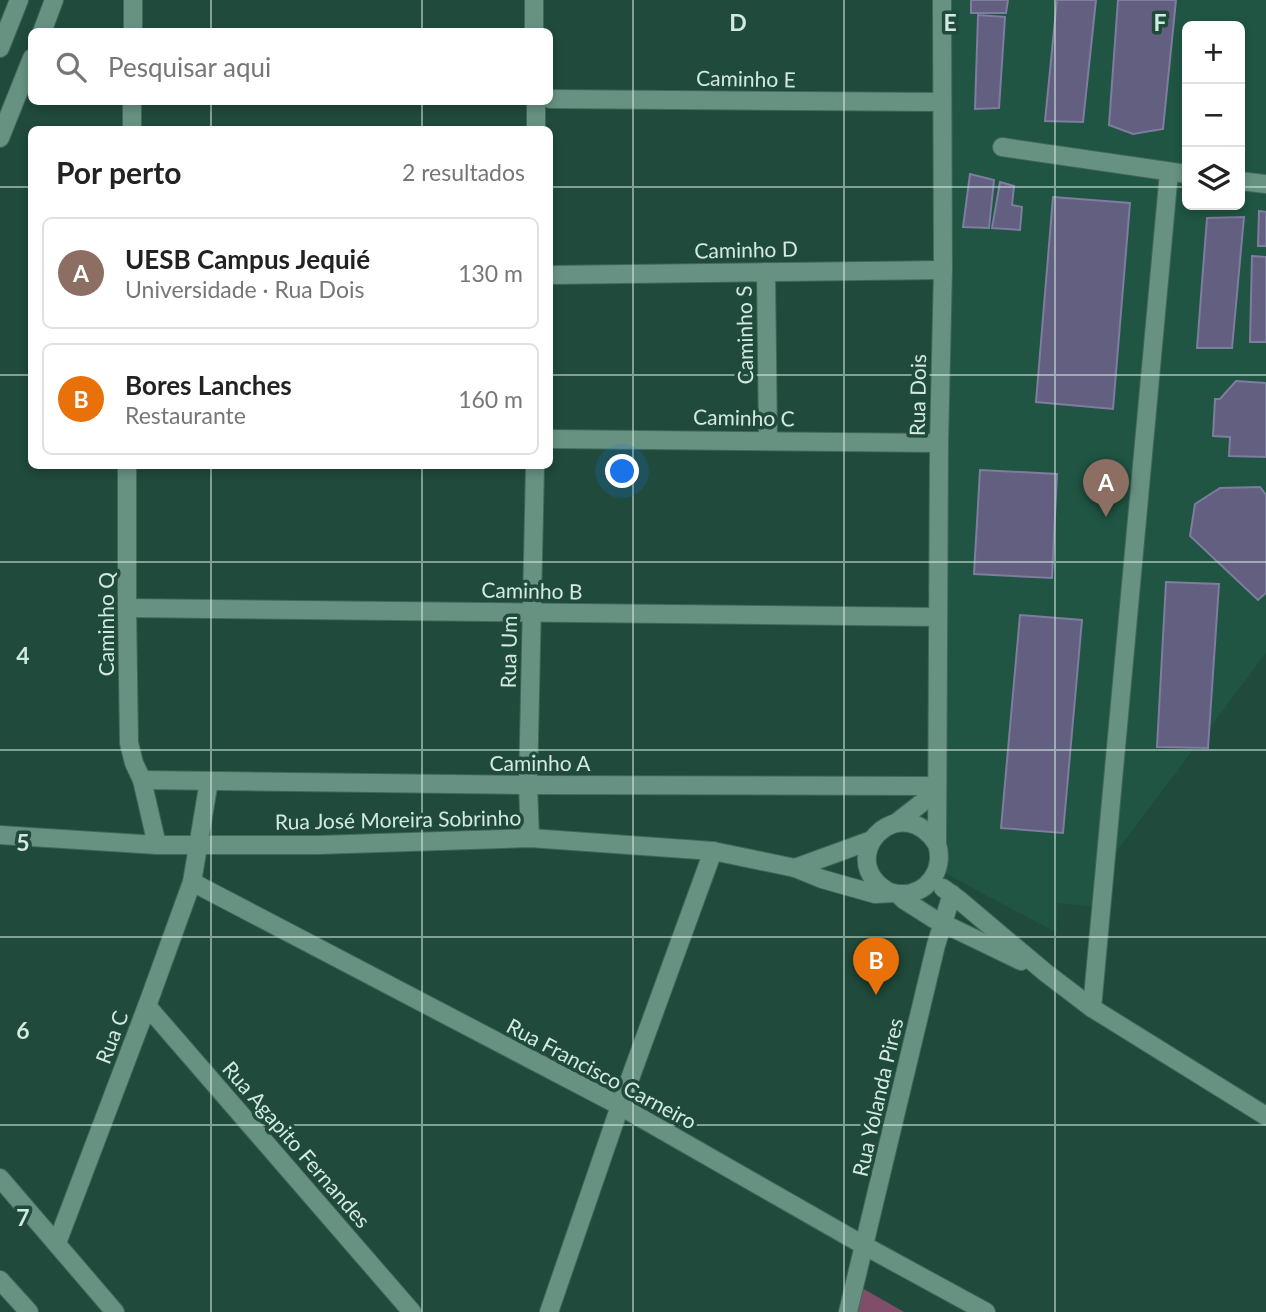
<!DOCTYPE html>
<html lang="pt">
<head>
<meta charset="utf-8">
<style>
  :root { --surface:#fff; --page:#f2f2f2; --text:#222; --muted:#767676; --line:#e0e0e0; --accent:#83536d }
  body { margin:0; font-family:Lato,sans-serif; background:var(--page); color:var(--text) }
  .controls { position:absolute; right:21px; top:21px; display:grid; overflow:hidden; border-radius:10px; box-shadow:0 4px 10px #0003 }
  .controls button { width:63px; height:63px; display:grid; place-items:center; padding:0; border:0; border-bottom:2px solid var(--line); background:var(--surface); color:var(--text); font:35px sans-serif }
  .you { position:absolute; left:623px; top:472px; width:24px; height:24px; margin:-18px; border:5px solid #fff; border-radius:50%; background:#1a73e8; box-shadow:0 0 0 10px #1a73e833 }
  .badge { display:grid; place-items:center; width:46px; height:46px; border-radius:50%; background:var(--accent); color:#fff; font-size:23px; font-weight:700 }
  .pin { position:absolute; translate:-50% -58px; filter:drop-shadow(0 2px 4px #0008) }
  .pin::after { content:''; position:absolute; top:37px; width:24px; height:21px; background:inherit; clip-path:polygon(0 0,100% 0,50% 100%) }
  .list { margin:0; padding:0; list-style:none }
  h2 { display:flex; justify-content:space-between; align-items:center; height:91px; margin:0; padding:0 28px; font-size:30px }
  h2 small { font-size:23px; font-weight:400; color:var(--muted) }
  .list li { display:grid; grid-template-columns:46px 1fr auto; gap:21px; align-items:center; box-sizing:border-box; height:112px; margin:0 14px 14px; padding:0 14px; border:2px solid var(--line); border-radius:10px }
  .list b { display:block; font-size:26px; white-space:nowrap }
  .list p { margin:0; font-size:23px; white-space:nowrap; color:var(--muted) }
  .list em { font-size:23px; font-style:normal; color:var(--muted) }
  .icon { flex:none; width:38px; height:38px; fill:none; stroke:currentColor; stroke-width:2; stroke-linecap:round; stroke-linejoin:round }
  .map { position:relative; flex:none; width:1266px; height:1312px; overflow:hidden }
  .search { position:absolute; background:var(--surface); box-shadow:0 4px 10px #0003; left:28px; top:28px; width:525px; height:77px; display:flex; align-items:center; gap:18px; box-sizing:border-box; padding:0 24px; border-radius:10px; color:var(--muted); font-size:26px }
  .panel { position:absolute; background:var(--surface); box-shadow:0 4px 10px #0003; left:28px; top:126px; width:525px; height:343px; border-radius:10px }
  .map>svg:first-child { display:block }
  .built { fill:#205543; fill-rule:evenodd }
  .green { fill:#814e69 }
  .building { fill:#625f81; stroke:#7e7c9f; stroke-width:2 }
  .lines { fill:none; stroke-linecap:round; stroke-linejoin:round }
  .minor-casing { stroke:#41675b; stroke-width:20 }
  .minor { stroke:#679281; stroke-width:18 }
  .grid { fill:none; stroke:#d3eae0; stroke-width:2; stroke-opacity:0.55 }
  .labels { text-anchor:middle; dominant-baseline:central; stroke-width:7; stroke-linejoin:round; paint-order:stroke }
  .street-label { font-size:21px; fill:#d3eae0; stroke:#204a3b }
  .grid-label { font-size:23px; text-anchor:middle; font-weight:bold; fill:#d3eae0; stroke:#204a3b; stroke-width:7; stroke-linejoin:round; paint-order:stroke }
</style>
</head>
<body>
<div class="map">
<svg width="1266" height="1312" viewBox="0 0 1266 1312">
  <rect width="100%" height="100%" fill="#204a3b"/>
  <path class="built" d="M948,0H1266V653L1110,860L1107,908L1058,903L1057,933L941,871ZM1187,26H1240V205H1187Z"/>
  <polygon class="green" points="862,1288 904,1312 856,1312"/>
  <g class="building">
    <polygon points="971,0 1008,0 1006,13 971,13"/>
    <polygon points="1057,0 1096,0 1083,122 1045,121"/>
    <polygon points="1118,0 1176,0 1163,129 1133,134 1109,125"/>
    <polygon points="978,15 1005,17 999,108 975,109"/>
    <polygon points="970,174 994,180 989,228 963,227"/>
    <polygon points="1000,182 1014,186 1012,205 1022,207 1020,230 992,228"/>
    <polygon points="1053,197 1130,203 1113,409 1036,402"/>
    <polygon points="1259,211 1266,212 1266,246 1258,246"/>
    <polygon points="1244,217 1232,348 1197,348 1207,218"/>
    <polygon points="1252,256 1266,257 1266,342 1250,342"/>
    <polygon points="1236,381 1266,383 1266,457 1229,456 1230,437 1213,436 1215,399 1220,399"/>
    <polygon points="980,470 1057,474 1052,578 974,574"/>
    <polygon points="1260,487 1266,495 1266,593 1258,600 1190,536 1195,504 1220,488"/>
    <polygon points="1166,582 1219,584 1208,748 1157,747"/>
    <polygon points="1020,615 1082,620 1063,833 1001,828"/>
  </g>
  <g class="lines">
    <g class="minor-casing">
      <g id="minor">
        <polyline points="534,0 534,32"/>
        <polyline points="42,32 54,0"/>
        <polyline points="133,32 133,0"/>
        <polyline points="0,48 19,0"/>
        <polyline points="550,99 941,102"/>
        <polyline points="536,102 536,130"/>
        <polyline points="132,130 132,102"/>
        <polyline points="0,138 32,58"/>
        <polyline points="1002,147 1187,174"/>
        <polyline points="1240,181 1266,184"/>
        <polyline points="766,272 768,440"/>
        <polyline points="550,275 943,270"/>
        <polyline points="550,439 939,443"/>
        <polyline points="127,466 127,608 129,743 134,763 142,780 157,845"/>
        <polyline points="127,608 937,617"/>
        <polyline points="142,780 528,785 937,786"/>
        <polyline points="896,823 937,791"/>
        <polyline points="0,835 157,845 318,845 530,838 713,851 795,868 822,879 875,894 893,893"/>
        <polyline points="530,838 528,785 535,466"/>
        <path d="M937,844C903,792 844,846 876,882C882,888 890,894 899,894C927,896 945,870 937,844L939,443L943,270L942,0"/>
        <polyline points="795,868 872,840"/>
        <polyline points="192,882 620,1106 865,1246 986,1312"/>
        <polyline points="943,888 958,899 1046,973 1092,1008 1266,1116"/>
        <polyline points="898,894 904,900 934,919 1021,961"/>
        <polyline points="147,1006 412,1312"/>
        <polyline points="1092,1008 1169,172"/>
        <polyline points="0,1178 115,1312"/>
        <polyline points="57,1243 147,1006 192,882 209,781"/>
        <polyline points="0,1280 29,1312"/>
        <polyline points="549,1312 620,1106 713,851"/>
        <polyline points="848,1312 936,945 952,894"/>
      </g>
    </g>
    <use href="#minor" class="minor"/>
  </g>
  <path class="grid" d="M211,0V32M422,0V32M633,0V1312M844,0V1312M1055,0V1312M211,102V130M422,102V130M0,187H32M550,187H1187M1240,187H1266M0,375H32M550,375H1266M211,466V1312M422,466V1312M0,562H1266M0,750H1266M0,937H1266M0,1125H1266"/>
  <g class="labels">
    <g class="street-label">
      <text transform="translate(746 78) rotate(1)">Caminho E</text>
      <text transform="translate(746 249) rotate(-1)">Caminho D</text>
      <text transform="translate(744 335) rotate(-91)">Caminho S</text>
      <text transform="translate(917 395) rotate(-89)">Rua Dois</text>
      <text transform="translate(744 417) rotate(1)">Caminho C</text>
      <text transform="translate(532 590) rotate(1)">Caminho B</text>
      <text transform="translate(105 624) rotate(-90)">Caminho Q</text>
      <text transform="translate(508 652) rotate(-89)">Rua Um</text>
      <text x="540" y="762">Caminho A</text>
      <text transform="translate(398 819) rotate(-1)">Rua José Moreira Sobrinho</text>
      <text transform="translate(111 1037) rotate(-69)">Rua C</text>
      <text transform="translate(602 1073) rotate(28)">Rua Francisco Carneiro</text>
      <text transform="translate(877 1097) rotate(-77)">Rua Yolanda Pires</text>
      <text transform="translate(297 1144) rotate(49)">Rua Agapito Fernandes</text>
    </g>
  </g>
  <g class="grid-label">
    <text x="738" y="31">D</text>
    <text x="950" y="31">E</text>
    <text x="1160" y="31">F</text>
    <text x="23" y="664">4</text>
    <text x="23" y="851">5</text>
    <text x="23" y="1039">6</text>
    <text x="23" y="1226">7</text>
  </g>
</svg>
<div class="controls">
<button>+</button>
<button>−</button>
<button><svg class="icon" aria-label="layers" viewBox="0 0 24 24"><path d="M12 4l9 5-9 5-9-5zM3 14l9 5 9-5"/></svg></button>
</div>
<div class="you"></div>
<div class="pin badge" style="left:1106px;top:517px;background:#8d6e63">A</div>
<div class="pin badge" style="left:876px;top:995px;background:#e8710a">B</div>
<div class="search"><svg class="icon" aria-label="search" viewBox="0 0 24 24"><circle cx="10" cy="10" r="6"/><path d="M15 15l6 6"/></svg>Pesquisar aqui</div>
<section class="panel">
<h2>Por perto<small>2 resultados</small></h2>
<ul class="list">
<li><span class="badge" style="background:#8d6e63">A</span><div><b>UESB Campus Jequié</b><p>Universidade · Rua Dois</p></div><em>130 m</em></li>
<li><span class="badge" style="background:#e8710a">B</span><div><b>Bores Lanches</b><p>Restaurante</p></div><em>160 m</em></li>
</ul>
</section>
</div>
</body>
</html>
